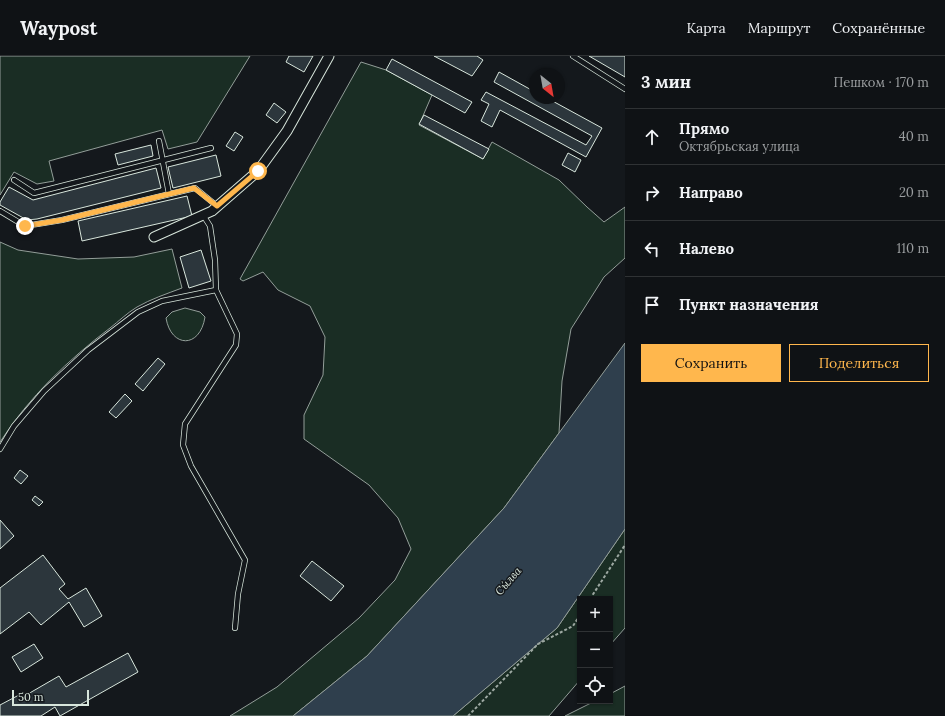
<!DOCTYPE html>
<html lang="ru">
<head>
<meta charset="utf-8">
<style>
  :root { --surface:#0f1215; --page:#1d2022; --text:#f1f3f6; --muted:#9b9ea0; --line:#2f3234; --accent:#ffb74d }
  body { margin:0; font-family:Lora,serif; background:var(--page); color:var(--text) }
  .controls { position:absolute; right:12px; bottom:12px; display:grid; overflow:hidden; border-radius:0px; box-shadow:0 1px 3px #0004 }
  .controls button { width:36px; height:36px; display:grid; place-items:center; padding:0; border:0; border-bottom:1px solid var(--line); background:var(--surface); color:var(--text); font:20px sans-serif }
  .compass { position:absolute; left:529px; top:12px; width:36px; height:36px; border-radius:50%; background:var(--surface); box-shadow:0 1px 3px #0004; rotate:149deg }
  .scale { position:absolute; left:12px; bottom:10px; width:77px; box-sizing:border-box; padding-left:4px; border:2px solid #d8e6dc; border-top:0; font-size:11px; line-height:14px; white-space:nowrap; color:#d8e6dc; -webkit-text-stroke:3px #14181c; paint-order:stroke }
  .stop { position:absolute; width:12px; height:12px; margin:-9px; border:3px solid #ffb74d; border-radius:50%; background:#fff }
  .stop.end { background:#ffb74d; border-color:#fff; box-shadow:0 1px 4px #0008 }
  .list { margin:0; padding:0; list-style:none }
  h2 { display:flex; justify-content:space-between; align-items:center; height:52px; margin:0; padding:0 16px; font-size:17px }
  h2 small { font-size:13px; font-weight:400; color:var(--muted) }
  .list li { display:grid; grid-template-columns:26px 1fr auto; gap:12px; align-items:center; box-sizing:border-box; height:56px; padding:0 16px; border-top:1px solid var(--line) }
  .list b { display:block; font-size:15px; white-space:nowrap }
  .list p { margin:0; font-size:13px; white-space:nowrap; color:var(--muted) }
  .list em { font-size:13px; font-style:normal; color:var(--muted) }
  .actions { display:flex; gap:8px; padding:12px 16px }
  .actions a { flex:1; padding:9px 0; border:1px solid var(--accent); border-radius:0px; text-align:center; font-size:14px; color:var(--accent) }
  .actions .main { background:var(--accent); color:#111 }
  .icon { flex:none; width:22px; height:22px; fill:none; stroke:currentColor; stroke-width:2; stroke-linecap:round; stroke-linejoin:round }
  .map { position:relative; flex:none; width:625px; height:660px; overflow:hidden }
  header { display:flex; align-items:center; gap:24px; box-sizing:border-box; height:56px; padding:0 20px; background:var(--surface); border-bottom:1px solid var(--line) }
  header strong { font-size:19px }
  nav { display:flex; gap:22px; margin-inline-start:auto; font-size:14px }
  main { display:flex }
  aside { flex:1; background:var(--surface) }
  .map>svg:first-child { display:block }
  .green { fill:#1a2d24; stroke:#939e99 }
  .water { fill:#2f3f4d; stroke:#939e99 }
  .building { fill:#2c363c; stroke:#d8e6dc }
  .lines { fill:none; stroke-linecap:round; stroke-linejoin:round }
  .lane-casing { stroke:#d8e6dc; stroke-width:6 }
  .street-casing { stroke:#d8e6dc; stroke-width:11 }
  .path { stroke:#9da8a2; stroke-width:2; stroke-dasharray:3 2; stroke-linecap:butt }
  .lane { stroke:#14181c; stroke-width:4.5 }
  .street { stroke:#14181c; stroke-width:9 }
  .route { stroke:#ffb74d; stroke-width:5 }
  .labels { text-anchor:middle; dominant-baseline:central; stroke-width:3; stroke-linejoin:round; paint-order:stroke }
  .water-label { font-size:11px; font-style:italic; fill:#d8e6dc; stroke:#14181c }
</style>
</head>
<body>
<header>
<strong>Waypost</strong>
<nav><a>Карта</a><a>Маршрут</a><a>Сохранённые</a></nav>
</header>
<main>
<div class="map">
<svg width="625" height="660" viewBox="0 0 625 660">
  <rect width="100%" height="100%" fill="#14181c"/>
  <g class="green">
    <polygon points="0,0 250,0 197,86 168,93 162,74 49,105 54,125 37,128 14,116 0,139"/>
    <polygon points="361,6 386,14 432,39 419,69 483,103 492,86 559,124 587,151 604,166 625,151 625,202 604,221 571,273 562,325 559,377 504,452 367,600 293,660 230,660 277,631 359,562 395,524 411,493 398,462 369,429 304,383 304,359 323,319 325,281 310,250 278,234 263,216 243,225 240,223"/>
    <path d="M0,186L18,194L78,203L134,201L172,193L182,232C166,238 151,243 137,251C127,257 119,265 110,272C68,304 29,341 0,386Z"/>
    <path d="M185,252L200,256L205,261C200,293 171,292 166,262L172,256Z"/>
    <polygon points="625,473 625,572 610,589 610,543 580,543 580,624 549,660 453,660 557,572"/>
    <polygon points="625,630 625,660 565,660 595,645 610,645 610,638"/>
  </g>
  <polygon class="water" points="625,287 625,473 557,572 453,660 293,660 367,600 504,452"/>
  <g class="building">
    <polygon points="289,0 313,0 304,16 286,6"/>
    <polygon points="434,0 477,0 483,4 472,20"/>
    <polygon points="589,0 625,0 625,21"/>
    <polygon points="392,3 472,46 465,57 386,14"/>
    <polygon points="499,16 535,36 535,42 547,42 602,72 586,101 500,54 492,71 481,65 489,48 481,44 486,36 586,89 592,80 494,26"/>
    <polygon points="274,47 286,56 277,67 266,59"/>
    <polygon points="424,59 489,93 483,103 419,68"/>
    <polygon points="235,76 243,81 234,95 226,90"/>
    <polygon points="151,89 153,100 118,109 115,98"/>
    <polygon points="568,97 581,104 575,116 562,109"/>
    <polygon points="216,99 221,120 173,132 168,111"/>
    <polygon points="156,112 161,132 37,163 27,164 0,149 0,146 9,131 33,144"/>
    <polygon points="187,140 192,160 82,185 78,165"/>
    <polygon points="201,194 211,225 189,232 180,201"/>
    <polygon points="158,302 165,308 143,335 135,328"/>
    <polygon points="125,338 132,345 116,362 109,356"/>
    <polygon points="20,414 28,420 21,428 14,422"/>
    <polygon points="35,440 43,446 39,450 32,444"/>
    <polygon points="0,464 14,480 0,493"/>
    <polygon points="43,499 65,528 59,533 68,543 86,532 102,560 84,571 69,546 41,569 29,556 0,578 0,532"/>
    <polygon points="312,505 344,530 331,545 300,520"/>
    <polygon points="34,588 43,602 21,616 12,601"/>
    <polygon points="128,597 138,616 60,660 55,651 41,660 0,660 0,649 19,639 21,642 59,620 66,631"/>
  </g>
  <g class="lines">
    <g class="lane-casing">
      <g id="lane">
        <polyline points="573,0 625,33"/>
        <polyline points="159,85 169,138"/>
        <polyline points="14,124 34,137 211,92"/>
        <polyline points="0,155 25,170 62,164 195,132 217,150"/>
        <polyline points="203,159 210,170 215,204 216,234 237,278 236,289 185,368 183,389 191,410 245,504 238,538 235,572"/>
        <polyline points="0,393 14,370 44,335 88,294 138,256 162,245 216,234"/>
      </g>
    </g>
    <g class="street-casing">
      <polyline id="street" points="154,181 212,155 258,115 287,75 329,0"/>
    </g>
    <g class="path">
      <polyline points="590,543 625,489"/>
      <polyline points="468,660 538,588 573,570 580,559"/>
    </g>
    <use href="#lane" class="lane"/>
    <use href="#street" class="street"/>
  </g>
  <g class="lines">
    <polyline class="route" points="25,170 62,164 194,132 217,150 258,115"/>
  </g>
  <g class="labels">
    <g class="water-label">
      <text transform="translate(508 525) rotate(-49)">Сы́лва</text>
    </g>
  </g>
</svg>
<div class="controls">
<button>+</button>
<button>−</button>
<button><svg class="icon" aria-label="locate" viewBox="0 0 24 24"><circle cx="12" cy="12" r="6"/><path d="M12 2v4M12 18v4M2 12h4M18 12h4"/></svg></button>
</div>
<svg class="compass" viewBox="-18 -18 36 36"><path d="M0-13l5 13h-10z" fill="#e53935"/><path d="M0 13l5-13h-10z" fill="#9b9ea0"/></svg>
<div class="scale">50 m</div>
<div class="stop" style="left:258px;top:115px"></div>
<div class="stop end" style="left:25px;top:170px"></div>
</div>
<aside>
<h2>3 мин<small>Пешком · 170 m</small></h2>
<ul class="list">
<li><svg class="icon" aria-label="ahead" viewBox="0 0 24 24"><path d="M12 20V5M6 11l6-6 6 6"/></svg><div><b>Прямо</b><p>Октябрьская улица</p></div><em>40 m</em></li>
<li><svg class="icon" aria-label="right" viewBox="0 0 24 24"><path d="M7 20v-9h11M14 6l5 5-5 5"/></svg><div><b>Направо</b></div><em>20 m</em></li>
<li><svg class="icon" aria-label="left" viewBox="0 0 24 24"><path d="M17 20v-9H6M10 6l-5 5 5 5"/></svg><div><b>Налево</b></div><em>110 m</em></li>
<li><svg class="icon" aria-label="arrive" viewBox="0 0 24 24"><path d="M6 21V4h12l-3 4 3 4H6"/></svg><div><b>Пункт назначения</b></div></li>
</ul>
<div class="actions"><a class="main">Сохранить</a><a>Поделиться</a></div>
</aside>
</main>
</body>
</html>
